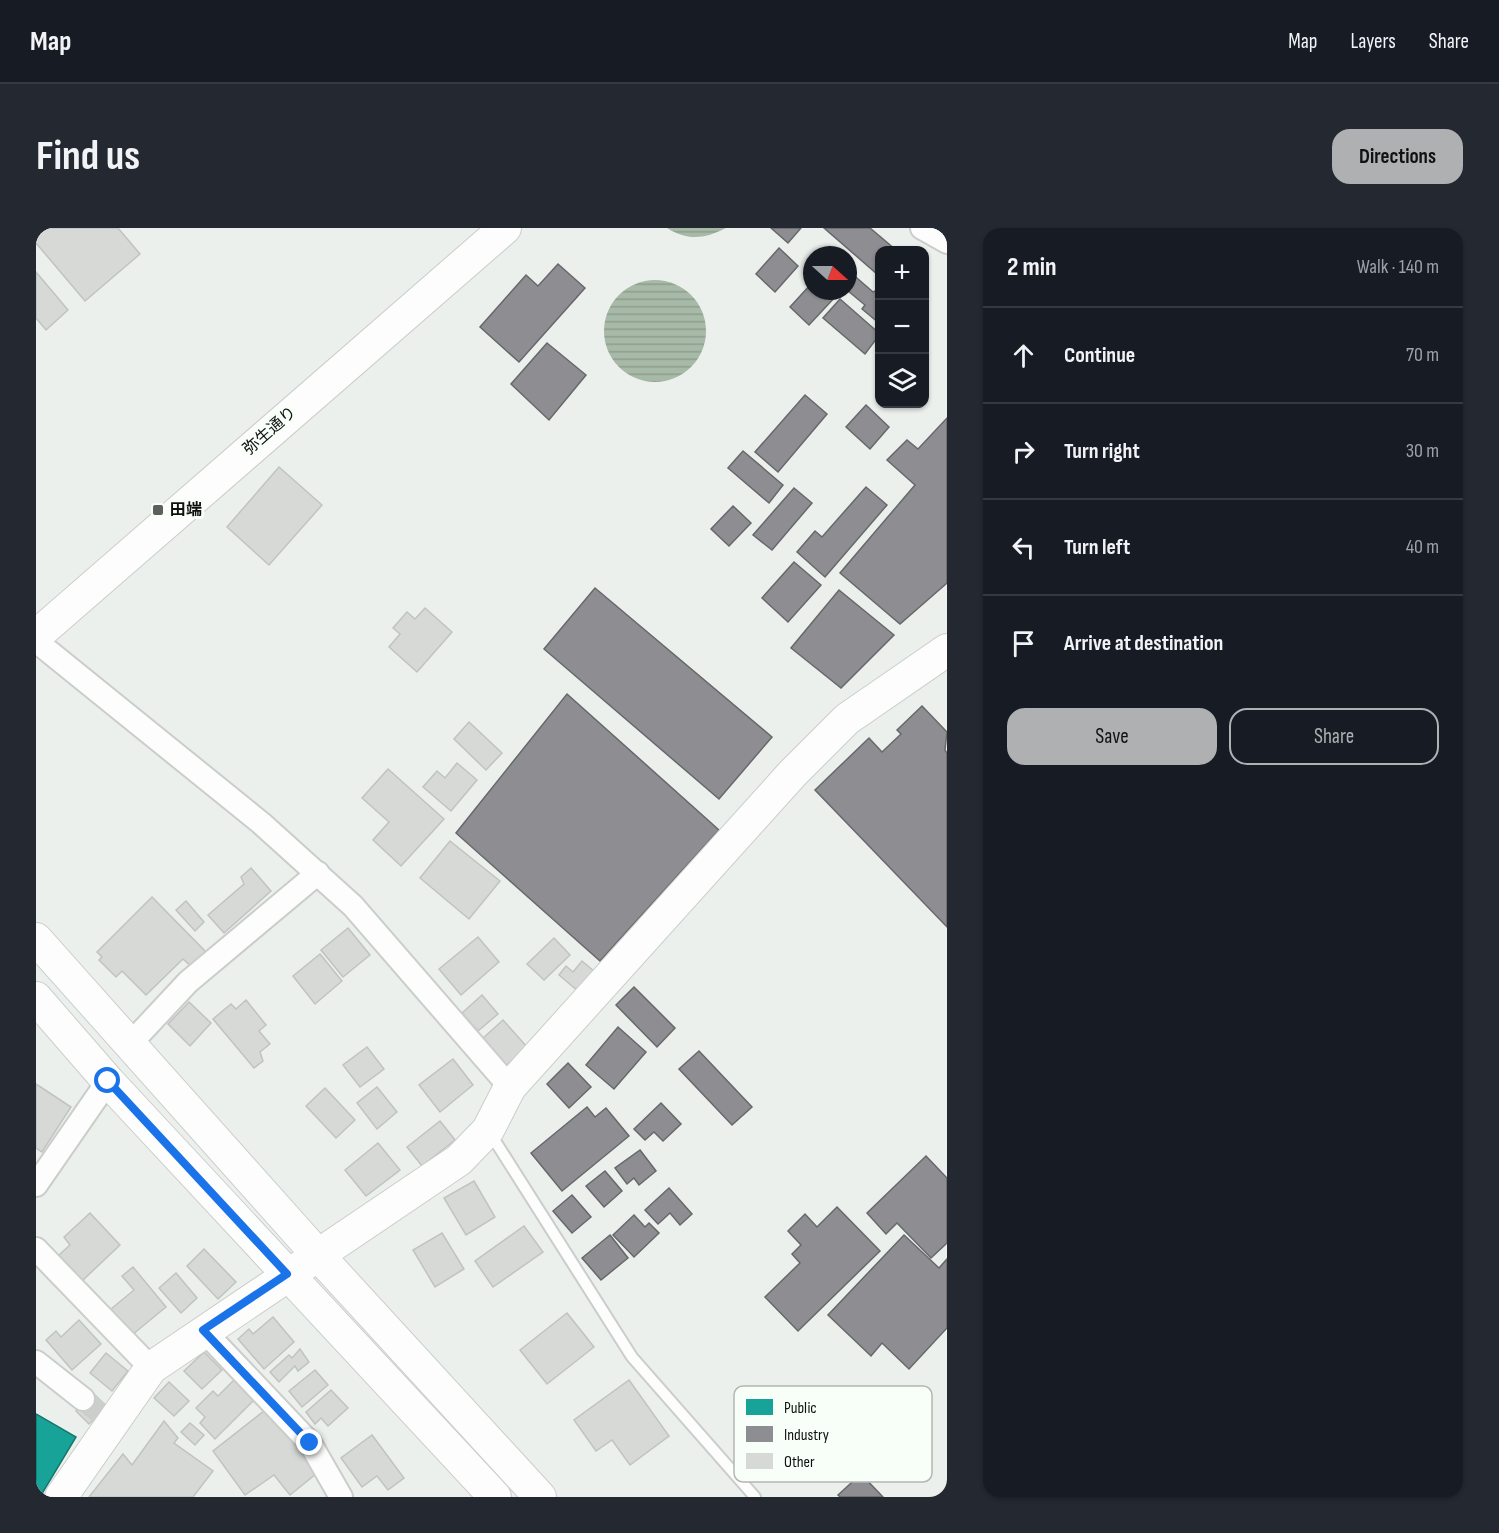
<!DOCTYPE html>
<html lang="en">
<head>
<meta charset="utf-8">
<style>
  :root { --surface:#171b24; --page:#242831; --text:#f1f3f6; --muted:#9ea1a6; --line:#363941; --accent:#aeb0b1 }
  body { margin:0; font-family:"Sofia Sans Condensed","Noto Sans JP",sans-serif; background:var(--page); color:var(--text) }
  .controls { position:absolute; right:18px; top:18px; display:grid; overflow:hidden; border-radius:12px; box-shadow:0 2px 4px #0004 }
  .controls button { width:54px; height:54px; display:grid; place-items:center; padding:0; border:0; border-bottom:2px solid var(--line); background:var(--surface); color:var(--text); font:30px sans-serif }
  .compass { position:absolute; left:767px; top:18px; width:54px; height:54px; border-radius:50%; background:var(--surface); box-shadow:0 2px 4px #0004; rotate:111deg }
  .stop { position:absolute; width:18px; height:18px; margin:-14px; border:4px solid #1a73e8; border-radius:50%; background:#fff }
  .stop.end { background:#1a73e8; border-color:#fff; box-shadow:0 2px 6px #0008 }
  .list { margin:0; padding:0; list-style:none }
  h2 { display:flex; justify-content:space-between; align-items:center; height:78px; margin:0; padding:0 24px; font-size:26px }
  h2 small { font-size:20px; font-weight:400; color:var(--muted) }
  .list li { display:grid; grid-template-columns:39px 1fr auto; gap:18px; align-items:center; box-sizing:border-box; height:96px; padding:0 24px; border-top:2px solid var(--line) }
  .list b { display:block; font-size:22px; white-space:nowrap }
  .list em { font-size:20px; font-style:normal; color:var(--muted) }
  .actions { display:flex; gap:12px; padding:18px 24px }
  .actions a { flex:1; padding:14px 0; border:2px solid var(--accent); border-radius:18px; text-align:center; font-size:21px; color:var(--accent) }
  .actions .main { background:var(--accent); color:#111 }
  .icon { flex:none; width:33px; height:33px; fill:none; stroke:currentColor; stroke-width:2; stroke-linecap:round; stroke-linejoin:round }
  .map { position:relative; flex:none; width:911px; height:1269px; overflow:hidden; border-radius:18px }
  header { display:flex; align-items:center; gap:36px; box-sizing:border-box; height:84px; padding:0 30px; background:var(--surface); border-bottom:2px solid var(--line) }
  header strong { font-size:28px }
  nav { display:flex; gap:33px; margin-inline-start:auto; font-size:21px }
  .intro { display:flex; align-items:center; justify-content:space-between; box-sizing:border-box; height:144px; padding:0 36px }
  h1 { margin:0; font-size:42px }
  .button { padding:15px 27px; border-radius:18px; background:var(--accent); color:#111; font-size:21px; font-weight:700 }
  main { display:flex; gap:36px; padding:0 36px }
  aside { flex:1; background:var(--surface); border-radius:18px; box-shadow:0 2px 4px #0004 }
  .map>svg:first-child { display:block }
  .water { fill:url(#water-rules) }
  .public { fill:#17a398; stroke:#15776f; stroke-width:1.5 }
  .industry { fill:#8d8d92; stroke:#67686b; stroke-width:1.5 }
  .building { fill:#d7d9d7; stroke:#c0c3c0; stroke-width:1.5 }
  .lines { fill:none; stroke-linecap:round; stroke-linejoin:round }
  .street-tunnel { stroke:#cbcfcb; stroke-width:22; stroke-dasharray:22 11; stroke-linecap:butt }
  .lane-casing { stroke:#cbcdcb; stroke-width:14 }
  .street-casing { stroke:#cbcdcb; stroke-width:26 }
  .secondary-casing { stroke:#cbcdcb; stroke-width:34 }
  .lane { stroke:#fcfdfc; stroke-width:10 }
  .street { stroke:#fcfdfc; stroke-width:22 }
  .secondary { stroke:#fcfdfc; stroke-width:32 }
  .route { stroke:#1a73e8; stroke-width:8 }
  .poi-dot { fill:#5c5f5c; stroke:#f8fef8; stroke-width:2 }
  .labels { text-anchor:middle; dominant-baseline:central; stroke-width:6; stroke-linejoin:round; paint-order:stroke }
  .street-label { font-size:16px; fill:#0f110f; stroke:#f8fef8 }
  .poi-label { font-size:16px; font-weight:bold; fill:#0f110f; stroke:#f8fef8; text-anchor:start }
  .key { fill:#f8fef8; stroke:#b2b7b2; stroke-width:1.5 }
  .key-label { font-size:16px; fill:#0f110f }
</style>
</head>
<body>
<header>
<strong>Map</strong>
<nav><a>Map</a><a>Layers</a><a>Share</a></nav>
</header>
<div class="intro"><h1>Find us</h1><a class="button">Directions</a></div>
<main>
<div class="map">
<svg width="911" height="1269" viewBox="0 0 911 1269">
  <defs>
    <pattern id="water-rules" width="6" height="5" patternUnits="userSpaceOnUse" patternTransform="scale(1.5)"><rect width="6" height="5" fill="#a7b9a7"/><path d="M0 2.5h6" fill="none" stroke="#8f9e8f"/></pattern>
  </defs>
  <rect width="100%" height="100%" fill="#ecf0ec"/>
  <g class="water">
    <path d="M631,0H690C669,11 651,13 631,0Z"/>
    <circle cx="619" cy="103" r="51"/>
  </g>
  <polygon class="public" points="0,1186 40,1209 4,1269 0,1269"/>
  <g class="industry">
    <polygon points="735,0 765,0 752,15"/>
    <polygon points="788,0 834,0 860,22 844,22 841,46"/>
    <polygon points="743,20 762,38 739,64 720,46"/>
    <polygon points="522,36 549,60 483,134 444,99 490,47 502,58"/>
    <polygon points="814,44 837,64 844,61 844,96 826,81 829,77 812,63"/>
    <polygon points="776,55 776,63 795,63 800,68 773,97 754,79"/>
    <polygon points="804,71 844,106 829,126 787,90"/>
    <polygon points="511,115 550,147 513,192 475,156"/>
    <polygon points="769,167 791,186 742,244 719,224"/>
    <polygon points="830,177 853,199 834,221 810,199"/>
    <polygon points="911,190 911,355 864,396 804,345 879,257 851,232 871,212 882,221"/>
    <polygon points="707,223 747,257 733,275 692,240"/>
    <polygon points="830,259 851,277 789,349 761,324 779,303 786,309"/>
    <polygon points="758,260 776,275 736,322 717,307"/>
    <polygon points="697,278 715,295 693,318 675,301"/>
    <polygon points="758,334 785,357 752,394 726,370"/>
    <polygon points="559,360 736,509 683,571 508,421"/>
    <polygon points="803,362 858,407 805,460 755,420"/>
    <polygon points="531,466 683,602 564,733 420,605"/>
    <polygon points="886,478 911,504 909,522 911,525 911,699 779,562 833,510 846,524 865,506 861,502"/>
    <polygon points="598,759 639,800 621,819 580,777"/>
    <polygon points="582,799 610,824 578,861 550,837"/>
    <polygon points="663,823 716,879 696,897 643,841"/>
    <polygon points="532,835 555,859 533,880 511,856"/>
    <polygon points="625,875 645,896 627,913 618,904 609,912 598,901"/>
    <polygon points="551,879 559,889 570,880 593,908 526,963 495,925"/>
    <polygon points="604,922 620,943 603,957 598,950 591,956 579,940"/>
    <polygon points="890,928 911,950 911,1015 895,1030 861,995 850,1006 831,985"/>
    <polygon points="569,943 586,963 568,979 550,958"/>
    <polygon points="633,960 656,986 644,997 634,985 622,996 609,982"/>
    <polygon points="536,967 555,989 536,1005 517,983"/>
    <polygon points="801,979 844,1023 762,1103 729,1069 764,1035 756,1026 765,1017 752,1003 769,986 781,999"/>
    <polygon points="598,987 609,999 613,995 623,1005 598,1029 577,1007"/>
    <polygon points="574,1007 592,1030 565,1052 546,1030"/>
    <polygon points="868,1007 903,1040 911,1031 911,1100 873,1141 846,1115 835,1128 792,1087"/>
    <polygon points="825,1246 847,1269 804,1269 802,1267"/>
  </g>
  <g class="building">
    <polygon points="0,0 82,0 104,26 49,73 0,15"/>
    <polygon points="0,44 32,82 10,102 0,90"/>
    <polygon points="243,239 286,277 233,337 191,299"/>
    <polygon points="389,380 416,404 381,444 353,419 364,406 357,400 371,384 379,391"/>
    <polygon points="433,494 466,525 450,542 418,511"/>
    <polygon points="421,535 441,552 415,583 387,559 401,543 409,550"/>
    <polygon points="352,541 408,591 365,638 337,612 353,594 326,570"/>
    <polygon points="414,613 464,653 433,691 384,650"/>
    <polygon points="215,640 235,663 188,705 172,687 208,656 205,649"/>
    <polygon points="116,669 170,724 155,738 147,731 110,767 86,743 80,749 63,732 66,729 61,724"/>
    <polygon points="150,673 168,694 159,703 140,682"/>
    <polygon points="312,700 334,727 307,749 285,722"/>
    <polygon points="442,709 463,734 425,767 403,741"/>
    <polygon points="518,710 534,727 508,752 491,736"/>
    <polygon points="284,726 306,753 279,776 257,748"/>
    <polygon points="546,733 559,744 543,764 523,747 530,738 537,744"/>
    <polygon points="446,767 462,786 442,803 426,785"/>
    <polygon points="210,772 230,797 223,803 234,816 224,824 227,833 218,840 177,791 195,776 200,781"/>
    <polygon points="153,774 175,795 154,818 132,796"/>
    <polygon points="467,792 491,819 470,838 446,811"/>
    <polygon points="331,819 348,841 324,859 307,837"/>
    <polygon points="417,831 437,857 404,884 383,857"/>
    <polygon points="0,856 35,879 6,924 0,920"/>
    <polygon points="341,859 361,884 341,901 321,875"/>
    <polygon points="289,860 319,892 300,910 270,878"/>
    <polygon points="404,893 419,912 386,938 371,919"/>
    <polygon points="342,915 364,942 330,968 309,942"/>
    <polygon points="438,953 459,989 430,1007 408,970"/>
    <polygon points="54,985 84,1017 46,1053 23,1027 34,1017 28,1009"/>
    <polygon points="488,998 507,1024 457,1059 439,1033"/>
    <polygon points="406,1005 428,1041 399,1059 377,1022"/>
    <polygon points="168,1021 200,1054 182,1071 151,1038"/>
    <polygon points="97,1039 130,1079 96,1107 75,1081 98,1062 86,1048"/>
    <polygon points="140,1045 161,1070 145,1085 123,1060"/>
    <polygon points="531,1085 558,1119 511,1156 484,1122"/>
    <polygon points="237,1089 258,1114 228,1141 202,1111 213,1101 217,1106"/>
    <polygon points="43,1092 65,1116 36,1142 10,1112 20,1103 25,1109"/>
    <polygon points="264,1121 273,1134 262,1143 259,1138 243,1154 234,1144 253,1127 256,1130"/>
    <polygon points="168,1124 186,1142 166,1161 148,1143"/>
    <polygon points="70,1125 92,1143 76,1163 54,1145"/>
    <polygon points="279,1142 292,1157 266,1179 253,1163"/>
    <polygon points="198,1152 218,1172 179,1211 164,1195 169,1189 160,1180 177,1163 182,1168"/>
    <polygon points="593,1152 633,1208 594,1237 576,1212 560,1223 538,1192"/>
    <polygon points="133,1154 153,1173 138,1188 118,1170"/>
    <polygon points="295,1162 312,1180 292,1198 285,1190 279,1196 270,1184"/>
    <polygon points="57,1165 71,1179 53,1196 40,1183"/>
    <polygon points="233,1179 281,1245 254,1267 238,1247 209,1267 177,1223"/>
    <polygon points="128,1193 142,1210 138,1215 177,1243 157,1269 53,1269 87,1226 96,1237"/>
    <polygon points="154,1195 168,1207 159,1217 145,1204"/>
    <polygon points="336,1207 368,1250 352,1262 341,1248 326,1259 305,1230"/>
  </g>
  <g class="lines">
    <polyline class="street-tunnel" points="47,1171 67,1188"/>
    <g class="lane-casing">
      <polyline id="lane" points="454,905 596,1129 719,1269"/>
    </g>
    <g class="street-casing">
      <g id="street">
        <polyline points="886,0 911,14"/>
        <polyline points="0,413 225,595 317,678 474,859"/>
        <polyline points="95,815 152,754 282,645"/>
        <polyline points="0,957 72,853"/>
        <polyline points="0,1021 115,1140"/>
        <polyline points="167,1102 274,1215 305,1269"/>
        <polyline points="0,1134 47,1171"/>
      </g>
    </g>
    <g class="secondary-casing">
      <g id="secondary">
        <polyline points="0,408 469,0"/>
        <polyline points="0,711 281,1026 504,1269"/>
        <polyline points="0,770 72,853 459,1269"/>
        <polyline points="25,1269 115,1140 423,932 452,902 474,859 756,546 811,491 911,422"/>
      </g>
    </g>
    <use href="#lane" class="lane"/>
    <use href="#street" class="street"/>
    <use href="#secondary" class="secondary"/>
  </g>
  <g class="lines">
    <polyline class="route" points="72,853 251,1046 167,1102 274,1215"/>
  </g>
  <rect class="poi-dot" x="116" y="276" width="12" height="12" rx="3"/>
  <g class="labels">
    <g class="street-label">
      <text transform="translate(234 203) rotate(-41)">弥生通り</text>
    </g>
    <g class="poi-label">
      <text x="134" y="282">田端</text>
    </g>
  </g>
  <rect x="698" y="1158" width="198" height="96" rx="9" class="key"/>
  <rect x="710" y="1171" width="27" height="16" fill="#17a398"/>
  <rect x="710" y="1198" width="27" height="16" fill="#8d8d92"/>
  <rect x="710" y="1225" width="27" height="16" fill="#d7d9d7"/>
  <g class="key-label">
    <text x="748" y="1185">Public</text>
    <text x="748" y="1212">Industry</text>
    <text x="748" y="1239">Other</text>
  </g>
</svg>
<div class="controls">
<button>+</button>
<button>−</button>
<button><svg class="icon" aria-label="layers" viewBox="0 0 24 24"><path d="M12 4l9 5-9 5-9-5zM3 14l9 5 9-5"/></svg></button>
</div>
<svg class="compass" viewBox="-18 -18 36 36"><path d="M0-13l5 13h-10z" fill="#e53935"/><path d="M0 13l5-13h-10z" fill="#9ea1a6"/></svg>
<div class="stop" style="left:72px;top:853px"></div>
<div class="stop end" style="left:274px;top:1215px"></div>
</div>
<aside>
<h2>2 min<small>Walk · 140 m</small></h2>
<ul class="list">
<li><svg class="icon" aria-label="ahead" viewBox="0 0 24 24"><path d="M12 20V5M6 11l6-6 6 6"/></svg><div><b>Continue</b></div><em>70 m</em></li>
<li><svg class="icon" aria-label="right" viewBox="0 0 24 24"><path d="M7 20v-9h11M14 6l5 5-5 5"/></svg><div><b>Turn right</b></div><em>30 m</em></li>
<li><svg class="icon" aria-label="left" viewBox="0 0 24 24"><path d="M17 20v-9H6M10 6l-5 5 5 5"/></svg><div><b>Turn left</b></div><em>40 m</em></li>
<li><svg class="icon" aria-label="arrive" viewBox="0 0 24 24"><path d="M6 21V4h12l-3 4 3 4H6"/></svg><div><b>Arrive at destination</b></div></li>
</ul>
<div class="actions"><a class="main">Save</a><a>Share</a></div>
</aside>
</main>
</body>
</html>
